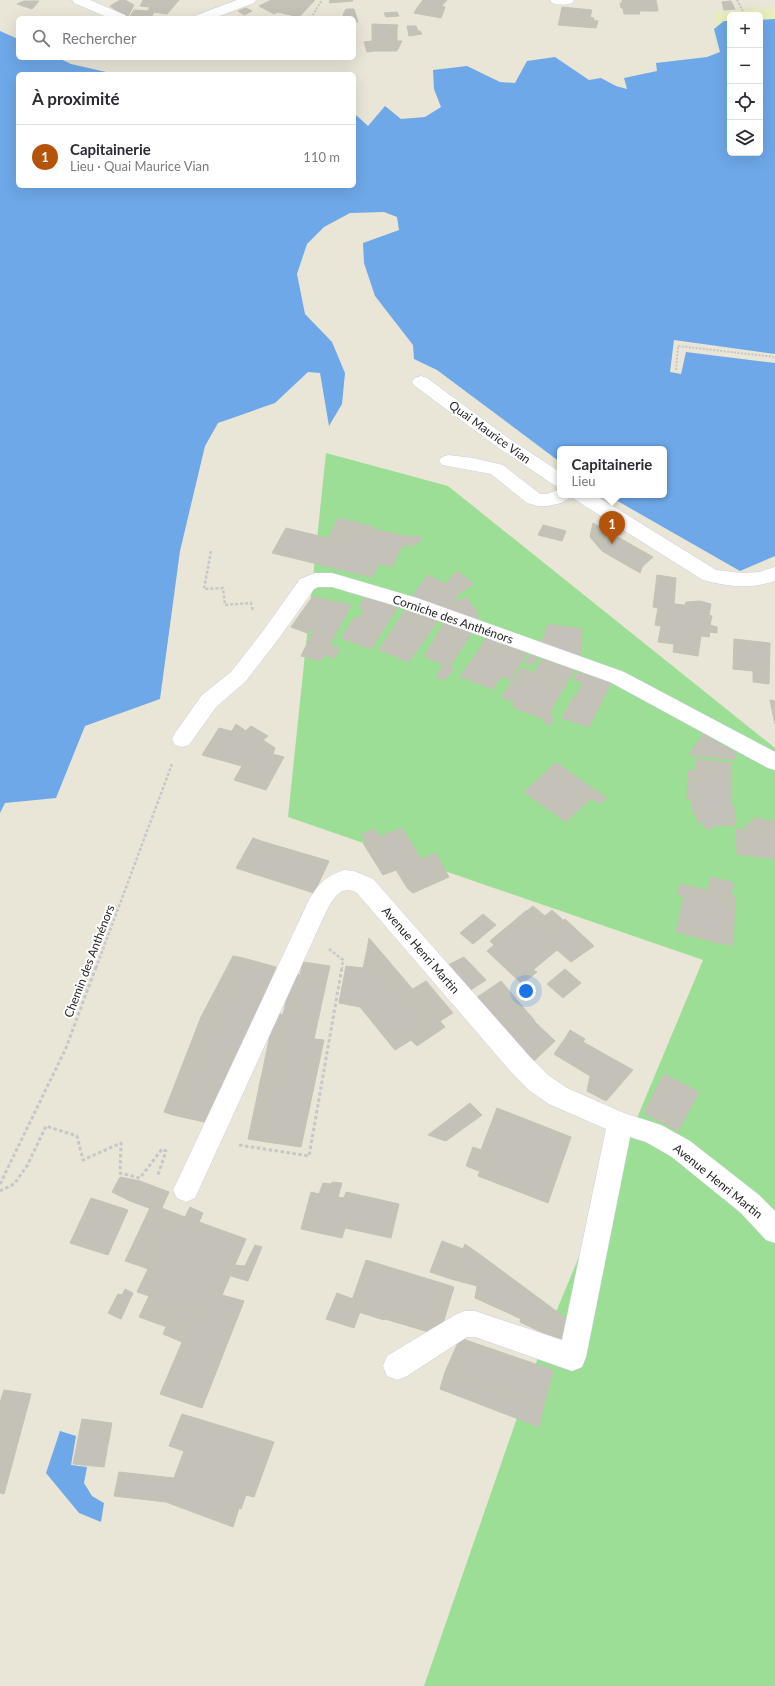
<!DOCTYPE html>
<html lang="fr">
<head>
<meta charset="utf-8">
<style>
  :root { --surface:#fff; --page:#f2f2f3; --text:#2b2b33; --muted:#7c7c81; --line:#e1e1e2; --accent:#b45309 }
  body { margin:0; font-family:Lato,sans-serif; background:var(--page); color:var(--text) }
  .controls { position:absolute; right:12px; top:12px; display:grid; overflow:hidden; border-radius:6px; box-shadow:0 4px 16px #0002 }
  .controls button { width:36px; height:36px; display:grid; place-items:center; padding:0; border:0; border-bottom:1px solid var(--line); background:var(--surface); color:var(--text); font:20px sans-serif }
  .you { position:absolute; left:526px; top:991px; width:14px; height:14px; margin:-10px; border:3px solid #fff; border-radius:50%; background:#1a73e8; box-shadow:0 0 0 6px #1a73e833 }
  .badge { display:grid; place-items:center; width:26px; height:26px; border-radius:50%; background:var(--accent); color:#fff; font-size:13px; font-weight:700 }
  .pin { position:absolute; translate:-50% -33px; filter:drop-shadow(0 1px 2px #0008) }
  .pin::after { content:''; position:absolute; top:21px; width:14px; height:12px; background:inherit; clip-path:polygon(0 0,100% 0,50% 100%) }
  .popup { position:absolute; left:557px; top:446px; width:110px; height:52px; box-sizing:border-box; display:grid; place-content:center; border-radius:6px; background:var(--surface); filter:drop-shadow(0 1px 3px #0005); font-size:13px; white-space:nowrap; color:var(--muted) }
  .popup b { font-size:15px; color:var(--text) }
  .popup::after { content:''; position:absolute; left:50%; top:100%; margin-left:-8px; border:8px solid transparent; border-top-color:var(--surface) }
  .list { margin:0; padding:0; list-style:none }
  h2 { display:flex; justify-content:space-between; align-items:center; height:52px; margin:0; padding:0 16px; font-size:17px }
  h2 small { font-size:13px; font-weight:400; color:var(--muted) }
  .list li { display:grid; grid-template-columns:26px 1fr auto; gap:12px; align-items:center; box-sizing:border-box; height:64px; padding:0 16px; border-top:1px solid var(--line) }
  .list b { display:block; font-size:15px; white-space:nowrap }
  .list p { margin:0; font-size:13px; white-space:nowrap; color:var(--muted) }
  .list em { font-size:13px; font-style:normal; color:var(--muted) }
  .icon { flex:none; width:22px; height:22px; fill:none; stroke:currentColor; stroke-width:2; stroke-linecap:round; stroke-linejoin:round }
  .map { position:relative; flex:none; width:775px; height:1686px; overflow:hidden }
  .search { position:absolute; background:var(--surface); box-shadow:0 4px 16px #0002; left:16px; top:16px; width:340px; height:44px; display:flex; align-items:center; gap:10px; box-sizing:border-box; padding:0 14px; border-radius:6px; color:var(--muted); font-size:15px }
  .panel { position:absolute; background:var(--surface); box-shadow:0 4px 16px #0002; left:16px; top:72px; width:340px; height:116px; border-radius:6px }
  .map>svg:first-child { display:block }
  .green { fill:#9cde96 }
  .sand { fill:#e8eebc }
  .water { fill:#6ea8e8 }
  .building { fill:#c4c2b8; stroke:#c4c2b3 }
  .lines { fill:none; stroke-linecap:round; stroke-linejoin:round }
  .minor-casing { stroke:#cfcee0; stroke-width:1 }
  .path-far2 { stroke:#c7c7c7; stroke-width:2; stroke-dasharray:2 1.5; stroke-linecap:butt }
  .path-far1 { stroke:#c7c7c7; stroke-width:2.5; stroke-dasharray:3 2; stroke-linecap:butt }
  .path { stroke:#c7c7c7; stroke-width:3; stroke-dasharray:3.5 2.5; stroke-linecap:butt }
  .minor { fill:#fff; fill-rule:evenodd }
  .labels { text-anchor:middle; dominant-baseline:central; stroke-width:4; stroke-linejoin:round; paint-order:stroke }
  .street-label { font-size:12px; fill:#272727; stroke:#fff }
</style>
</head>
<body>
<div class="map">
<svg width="775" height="1686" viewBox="0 0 775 1686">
  <rect width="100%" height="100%" fill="#e9e6d8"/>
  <polygon class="green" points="326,453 448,486 775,748 775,1686 424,1686 543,1343 703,960 288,817"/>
  <polygon class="sand" points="748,9 775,9 775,23 760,22 760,15 730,15 730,24 715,25 716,13"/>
  <g class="water">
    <polygon points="775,19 775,354 674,340 670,372 681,374 686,352 775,363 775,556 740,571 607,495 664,495 664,449 560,449 560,462 437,370 414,359 413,345 375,296 364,263 363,243 399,230 397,217 384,212 350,213 324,227 307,244 297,274 305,314 332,342 345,373 342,404 329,426 320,373 308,372 275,403 218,423 205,446 180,551 160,699 85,726 56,798 5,803 0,813 0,31 18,39 18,58 58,58 71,64 115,74 18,74 18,186 354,186 354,113 368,126 385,106 401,119 425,117 441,107 434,89 433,70 467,66 500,82 515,83 527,61 555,57 589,80 601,78 616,86 627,89 624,78 657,71 656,63 707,57 720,52 714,29 724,21 730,21 730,153 760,153 760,20"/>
    <polygon points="60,1431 76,1436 71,1465 87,1467 84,1483 92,1496 104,1503 101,1522 79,1513 46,1473"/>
  </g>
  <g class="building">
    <polygon points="120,0 125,0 134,5 127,18 110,6"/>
    <polygon points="143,0 179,0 167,14 154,12 151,18 129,18 134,10 148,11 150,7 140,6"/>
    <polygon points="271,0 315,0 299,17 278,12 274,14 259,6"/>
    <polygon points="330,0 352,0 353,1 329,3"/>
    <polygon points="423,0 447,0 437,11 417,8"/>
    <polygon points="622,0 656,0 658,11 639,11 640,14 624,14 623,8 621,8 620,3 622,3"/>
    <polygon points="24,1 39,1 32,9 17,4"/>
    <polygon points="731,1 735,9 724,10 722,2"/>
    <polygon points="441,6 445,7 441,18 414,13 417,8 437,11"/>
    <polygon points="562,7 592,10 590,17 594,18 592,25 559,22"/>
    <polygon points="246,8 252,11 244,15 238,11"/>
    <polygon points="346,9 354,9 358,22 354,22 354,18 344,18 343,15"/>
    <polygon points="397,12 399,16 386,17 384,13"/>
    <polygon points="593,20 598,21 596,28 558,25 559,22 592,25"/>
    <polygon points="372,24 398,25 397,27 378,27 378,41 372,41"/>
    <polygon points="407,26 416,26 418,31 420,31 422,34 409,36"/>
    <polygon points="378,27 397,27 397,41 402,41 397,51 375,51 372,41 378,41"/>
    <polygon points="372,41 375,51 367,52 364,42"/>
    <polygon points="338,518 374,527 371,533 342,526 336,540 328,538"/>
    <polygon points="593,523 653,557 642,567 640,573 602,551 590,537"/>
    <polygon points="543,525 566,531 562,541 538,535"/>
    <polygon points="342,526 371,533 373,529 406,536 392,567 373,562 367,576 272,553 286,528 336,540"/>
    <polygon points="406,536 422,537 420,541 414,545 402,546"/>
    <polygon points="373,562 379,564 372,577 367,576"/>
    <polygon points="457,571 474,584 459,594 444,586"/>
    <polygon points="428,575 445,584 444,586 459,594 455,598 459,601 466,597 478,613 477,620 413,595"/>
    <polygon points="657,575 676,578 674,604 685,605 686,602 700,601 711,604 709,615 712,616 710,625 717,627 717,633 710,632 709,637 701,636 698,656 673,652 674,644 658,642 661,626 655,625 658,608 653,607"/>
    <polygon points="313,596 319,598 300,627 308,630 307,633 291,627"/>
    <polygon points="319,598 351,605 321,661 301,656 313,632 300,627"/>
    <polygon points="364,598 398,607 371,649 341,638 355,617 359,618 364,610 359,608"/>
    <polygon points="407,606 439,619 409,662 379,650 399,619 408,623"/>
    <polygon points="407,606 408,623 399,619"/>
    <polygon points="445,622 472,632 468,639 442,627"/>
    <polygon points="548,624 582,629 580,658 541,645"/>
    <polygon points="442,627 468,639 449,667 424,656"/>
    <polygon points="486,638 507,646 502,653 482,645"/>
    <polygon points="734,639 770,643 769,684 753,682 753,671 733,669"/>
    <polygon points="329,645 340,648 335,658 324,655"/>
    <polygon points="482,645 502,653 507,646 527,654 511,680 501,676 493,689 460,677"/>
    <polygon points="530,655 538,657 533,665 525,663"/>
    <polygon points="542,659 574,670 566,684 535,672"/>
    <polygon points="444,664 454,668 445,680 436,677"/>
    <polygon points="522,668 566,684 548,715 501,697"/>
    <polygon points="578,672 611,683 589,727 562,718 574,696 576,697 583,683 574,680"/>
    <polygon points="770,700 775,701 775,724"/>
    <polygon points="515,703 548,715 546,720 512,707"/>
    <polygon points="549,713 553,715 551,718 554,719 551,725 544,722"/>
    <polygon points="236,724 246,731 242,734 232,731"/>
    <polygon points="251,726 268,736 263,740 275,748 273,754 284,757 266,790 234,780 242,766 202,755 219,728 242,734"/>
    <polygon points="703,734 736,753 735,760 689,755"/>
    <polygon points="696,759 731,763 731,775 696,771"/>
    <polygon points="556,762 572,774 565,780 549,769"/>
    <polygon points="549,769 565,780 572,774 598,792 566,822 524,792"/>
    <polygon points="688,770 731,775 731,806 734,806 735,826 713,825 714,829 705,829 705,825 699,823 694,812 692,812 692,800 687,800"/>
    <polygon points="598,792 607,798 600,804 591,798"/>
    <polygon points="753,818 775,821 775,859 737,854 736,838 752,840"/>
    <polygon points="746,823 753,824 753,830 746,829"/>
    <polygon points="402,828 421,859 436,853 449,877 413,893 408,889 396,870 383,875 363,843"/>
    <polygon points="375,829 380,837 366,842 361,834"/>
    <polygon points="736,829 753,830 752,840 736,838"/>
    <polygon points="253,838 261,841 245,871 236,868"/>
    <polygon points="261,841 329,861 314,893 245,871"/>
    <polygon points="711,877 734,883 731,895 708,890"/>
    <polygon points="680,884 735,896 733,945 718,943 676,932 684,896 678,895"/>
    <polygon points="533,906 545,916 540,920 528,910"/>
    <polygon points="527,910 551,930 565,919 594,946 571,962 557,950 533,970 537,972 522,984 487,951 494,945 490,941"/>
    <polygon points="552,910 564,921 551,930 540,920"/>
    <polygon points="483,914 496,925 473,944 460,933"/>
    <polygon points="369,938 445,1027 417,1046 411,1040 432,1027 367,950"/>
    <polygon points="367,950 432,1027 395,1050 360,1007 339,1003 346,966 363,968"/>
    <polygon points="233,956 243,958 211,1019 173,1115 164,1112 201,1017"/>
    <polygon points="464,957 486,980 469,991 446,966"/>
    <polygon points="243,958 276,967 209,1123 173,1115 211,1019"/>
    <polygon points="303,962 330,966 327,979 300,975"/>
    <polygon points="565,969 581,983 563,998 547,984"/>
    <polygon points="292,974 300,975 292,1016 283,1015"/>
    <polygon points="300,975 327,979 314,1039 324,1040 301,1147 260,1141 286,1015 292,1016"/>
    <polygon points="426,981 453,1013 440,1021 413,989"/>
    <polygon points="501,981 535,1021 512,1040 476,998"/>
    <polygon points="274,1013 286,1015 280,1047 268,1045"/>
    <polygon points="535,1022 555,1041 534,1061 512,1040"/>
    <polygon points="570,1030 585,1039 581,1045 566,1037"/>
    <polygon points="566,1037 581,1045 583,1042 633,1070 606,1101 587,1091 590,1076 554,1054"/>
    <polygon points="268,1045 280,1047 278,1056 266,1054"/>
    <polygon points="266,1054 278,1056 274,1075 262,1074"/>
    <polygon points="262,1074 274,1075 272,1084 260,1082"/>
    <polygon points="664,1074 699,1092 678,1131 644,1113"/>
    <polygon points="260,1082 272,1084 268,1103 256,1102"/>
    <polygon points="256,1102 268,1103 266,1112 254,1111"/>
    <polygon points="470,1103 482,1115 446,1141 428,1135"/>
    <polygon points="497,1108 571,1137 548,1203 478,1176 487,1152 481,1150"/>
    <polygon points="254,1111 266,1112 262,1132 250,1130"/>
    <polygon points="250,1130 262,1132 260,1141 248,1139"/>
    <polygon points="473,1147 487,1152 479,1171 466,1166"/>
    <polygon points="120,1177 140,1181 130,1201 112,1192"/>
    <polygon points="140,1181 169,1192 160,1212 130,1201"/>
    <polygon points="332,1182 342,1183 338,1197 344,1198 346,1192 399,1204 391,1238 345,1228 342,1238 301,1229 311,1192 319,1194 323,1183 331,1184"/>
    <polygon points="91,1198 128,1210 108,1255 70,1243"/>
    <polygon points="190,1207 203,1213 199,1222 246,1239 222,1295 244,1301 202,1408 160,1394 195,1312 176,1305 167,1327 139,1317 149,1296 137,1292 148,1269 143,1267 169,1211 185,1217"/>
    <polygon points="150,1208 160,1212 162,1208 169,1211 143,1267 125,1261"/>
    <polygon points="442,1241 463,1249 451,1279 430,1272"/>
    <polygon points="465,1244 482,1256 477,1286 451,1279"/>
    <polygon points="255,1245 262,1247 248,1281 231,1276 235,1265 245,1266"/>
    <polygon points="482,1256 567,1319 560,1341 520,1322 521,1319 504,1311 475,1298"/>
    <polygon points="366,1260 448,1285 435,1327 388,1313 384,1320 349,1309"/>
    <polygon points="448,1285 454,1287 441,1330 435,1327"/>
    <polygon points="125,1289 133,1293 121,1319 108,1313 118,1294 122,1295"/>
    <polygon points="337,1293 353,1299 349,1309 360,1312 354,1328 326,1319"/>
    <polygon points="176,1305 195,1312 182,1342 163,1334"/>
    <polygon points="388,1313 435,1327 432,1333 385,1319"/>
    <polygon points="460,1338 553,1370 544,1406 445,1372"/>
    <polygon points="445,1372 544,1406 539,1427 440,1389"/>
    <polygon points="4,1390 31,1394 4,1494 0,1493 0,1403"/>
    <polygon points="182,1414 274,1442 254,1497 246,1495 241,1509 239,1508 233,1527 166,1502 114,1496 119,1472 174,1478 184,1451 169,1446"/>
    <polygon points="82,1419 112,1423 104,1467 73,1464"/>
  </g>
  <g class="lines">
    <g class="minor-casing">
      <g id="minor">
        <polygon points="72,0 90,0 125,15 127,18 109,18 74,3"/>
        <polygon points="237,0 256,0 254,3 214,18 195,18 197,15"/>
        <path d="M550,0H574L572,3C565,5 559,5 552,3Z"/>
        <polygon points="421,376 427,378 508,438 560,472 560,487 554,485 496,446 415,386 412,382 415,378"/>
        <polygon points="448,455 473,458 503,465 540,494 547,494 560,489 560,495 570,495 568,499 561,503 548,506 538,506 527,503 491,474 442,465 439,461 442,457"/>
        <path d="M572,495H595L716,570L742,573L759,572L775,567V581C750,589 728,587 703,580L574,499Z"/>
        <polygon points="315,573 332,573 417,598 624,672 775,752 775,770 768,768 610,682 403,608 332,587 318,587 314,589 277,641 245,682 216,707 189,745 182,747 175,745 172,739 175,733 202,695 231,672 263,631 300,579"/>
        <path d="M344,870L354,871L373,879L530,1057L548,1075L567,1088L624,1113L661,1125L690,1141L759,1195L775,1211V1243L766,1240L741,1213L672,1157L646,1142L630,1137L586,1357L582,1367L572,1371L475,1337H467L407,1376L397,1380L387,1376L383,1366L387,1356L455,1315L464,1311H475L562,1340L606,1129L549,1104L530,1091L512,1073L357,893C340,883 332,901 325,914L195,1198L186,1202L177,1198L173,1190L177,1182L307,904C317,885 324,877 344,870Z"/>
      </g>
    </g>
    <g class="path-far2">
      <polyline points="737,0 745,15"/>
      <polyline points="311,18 322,0"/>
      <polyline points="676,370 678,346 775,357"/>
    </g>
    <g class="path-far1">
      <polyline points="211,551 204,589 223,588 225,605 251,603 253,611"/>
      <polyline points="329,949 343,960 342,968"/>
      <polyline points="96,968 172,764"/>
    </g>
    <g class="path">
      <polyline points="239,1145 309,1156 342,967"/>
      <polyline points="0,1184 66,1048 96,967"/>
      <polyline points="0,1191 14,1184 27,1166 46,1126 77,1136 83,1160 121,1143 120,1173 140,1178 162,1149 166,1151 158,1175"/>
    </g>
    <use href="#minor" class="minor"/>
  </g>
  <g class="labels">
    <g class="street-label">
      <text transform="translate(490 432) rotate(36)">Quai Maurice Vian</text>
      <text transform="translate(453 619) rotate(19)">Corniche des Anthénors</text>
      <text transform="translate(421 950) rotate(49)">Avenue Henri Martin</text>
      <text transform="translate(89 961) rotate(-69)">Chemin des Anthénors</text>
      <text transform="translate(718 1181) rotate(39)">Avenue Henri Martin</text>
    </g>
  </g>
</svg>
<div class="controls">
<button>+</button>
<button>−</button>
<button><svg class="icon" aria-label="locate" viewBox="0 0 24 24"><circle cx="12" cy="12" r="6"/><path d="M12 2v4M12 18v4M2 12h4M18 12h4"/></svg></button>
<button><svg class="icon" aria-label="layers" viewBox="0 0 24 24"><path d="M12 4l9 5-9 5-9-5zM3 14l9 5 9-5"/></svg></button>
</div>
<div class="you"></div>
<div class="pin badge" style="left:612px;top:544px">1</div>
<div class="popup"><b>Capitainerie</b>Lieu</div>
<div class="search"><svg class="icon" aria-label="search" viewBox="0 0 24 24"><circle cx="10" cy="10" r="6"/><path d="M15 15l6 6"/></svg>Rechercher</div>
<section class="panel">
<h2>À proximité<small></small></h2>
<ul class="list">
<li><span class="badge">1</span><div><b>Capitainerie</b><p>Lieu · Quai Maurice Vian</p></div><em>110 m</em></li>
</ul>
</section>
</div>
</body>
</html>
